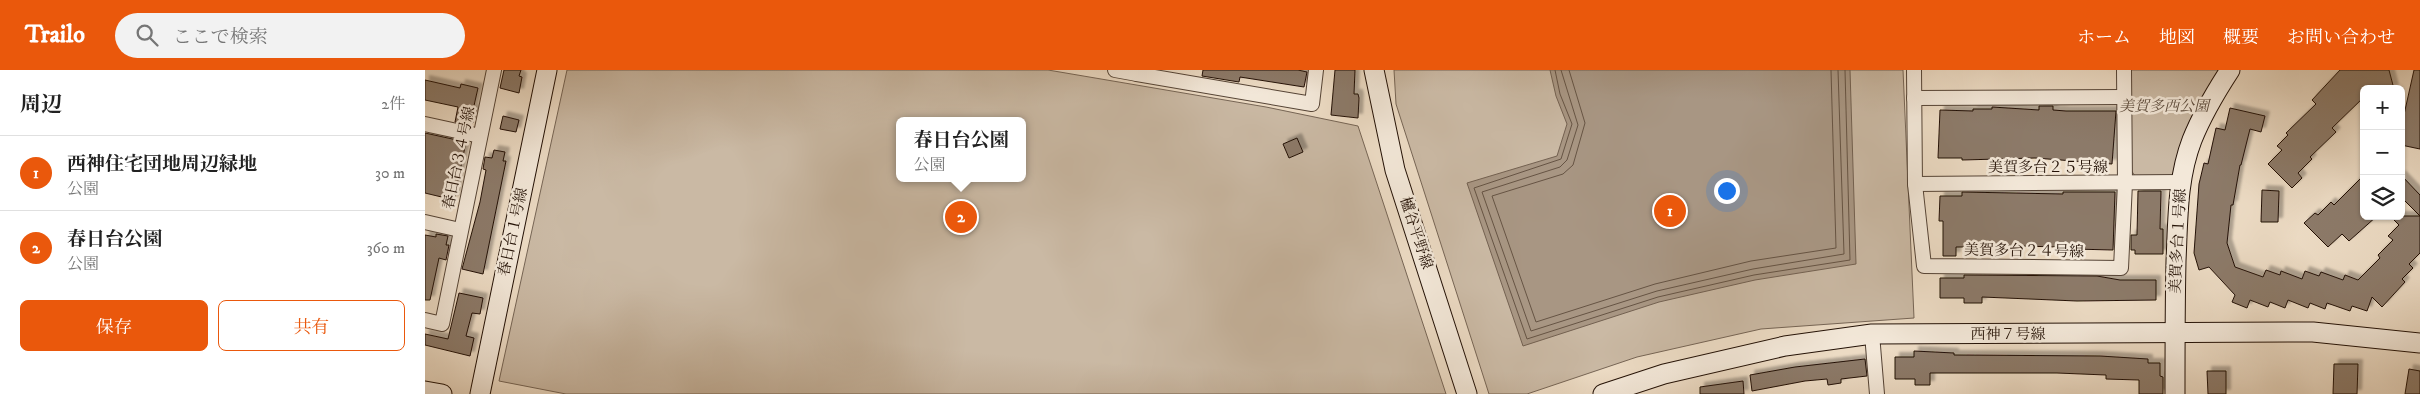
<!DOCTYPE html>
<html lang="ja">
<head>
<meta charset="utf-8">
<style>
  :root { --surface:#fff; --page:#f2f2f2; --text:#222; --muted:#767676; --line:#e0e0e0; --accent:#ea580c }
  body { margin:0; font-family:"IM FELL DW Pica","Noto Serif JP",serif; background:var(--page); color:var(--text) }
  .controls { position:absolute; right:15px; top:15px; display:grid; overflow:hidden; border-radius:8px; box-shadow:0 1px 4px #0004 }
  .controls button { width:45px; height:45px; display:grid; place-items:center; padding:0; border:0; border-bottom:1px solid var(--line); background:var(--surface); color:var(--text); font:25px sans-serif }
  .you { position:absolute; left:1301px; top:120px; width:18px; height:18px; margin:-12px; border:4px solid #fff; border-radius:50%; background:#1a73e8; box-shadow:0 0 0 8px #1a73e833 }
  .badge { display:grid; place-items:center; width:32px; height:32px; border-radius:50%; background:var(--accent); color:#fff; font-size:16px; font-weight:700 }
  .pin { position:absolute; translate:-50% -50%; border:2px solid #fff; box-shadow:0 1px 5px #0006 }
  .popup { position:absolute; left:471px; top:47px; width:130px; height:65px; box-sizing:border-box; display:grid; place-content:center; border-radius:8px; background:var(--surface); filter:drop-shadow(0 1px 4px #0005); font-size:16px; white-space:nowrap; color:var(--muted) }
  .popup b { font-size:19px; color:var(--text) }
  .popup::after { content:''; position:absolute; left:50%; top:100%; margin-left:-10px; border:10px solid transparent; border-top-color:var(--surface) }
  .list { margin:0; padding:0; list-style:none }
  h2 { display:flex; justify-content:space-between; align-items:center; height:65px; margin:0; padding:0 20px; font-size:21px }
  h2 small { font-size:16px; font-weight:400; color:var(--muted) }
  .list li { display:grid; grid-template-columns:32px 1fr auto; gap:15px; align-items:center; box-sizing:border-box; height:75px; padding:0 20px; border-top:1px solid var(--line) }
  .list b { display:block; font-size:19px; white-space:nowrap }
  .list p { margin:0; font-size:16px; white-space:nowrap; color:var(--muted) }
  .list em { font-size:16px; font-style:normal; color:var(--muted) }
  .actions { display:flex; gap:10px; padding:15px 20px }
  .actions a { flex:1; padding:11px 0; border:1px solid var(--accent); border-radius:8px; text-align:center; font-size:18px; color:var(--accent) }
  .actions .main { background:var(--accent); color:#fff }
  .icon { flex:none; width:28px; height:28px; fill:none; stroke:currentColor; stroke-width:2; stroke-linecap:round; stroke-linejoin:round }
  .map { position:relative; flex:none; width:1995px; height:324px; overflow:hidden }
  header { display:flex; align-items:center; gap:30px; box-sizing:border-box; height:70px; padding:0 25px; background:var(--accent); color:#fff }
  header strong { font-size:24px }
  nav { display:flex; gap:28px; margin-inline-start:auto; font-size:18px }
  .search { width:350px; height:45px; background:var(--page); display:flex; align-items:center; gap:12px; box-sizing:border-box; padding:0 18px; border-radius:28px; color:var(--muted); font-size:19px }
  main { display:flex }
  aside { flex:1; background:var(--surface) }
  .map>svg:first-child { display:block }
  .green { fill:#cab9a4; stroke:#766555; fill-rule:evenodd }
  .water { fill:#a89683; stroke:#736151 }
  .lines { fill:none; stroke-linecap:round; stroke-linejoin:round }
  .shore { stroke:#665444; stroke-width:1 }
  .building { fill:#8c7a69; stroke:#231106; filter:url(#shadow) }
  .street-casing { stroke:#554436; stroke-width:16 }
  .secondary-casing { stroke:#231106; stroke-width:21 }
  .street { stroke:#f3e8d9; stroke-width:14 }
  .secondary { stroke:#f3e8d9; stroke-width:19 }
  .labels { text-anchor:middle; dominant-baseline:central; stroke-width:5; stroke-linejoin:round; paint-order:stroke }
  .park-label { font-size:15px; font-style:italic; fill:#5d4c3d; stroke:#f3e8d9 }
  .street-label { font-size:15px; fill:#231106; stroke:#f3e8d9 }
</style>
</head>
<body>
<header>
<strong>Trailo</strong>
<div class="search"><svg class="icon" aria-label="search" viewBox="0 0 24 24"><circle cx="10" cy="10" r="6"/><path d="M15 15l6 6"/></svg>ここで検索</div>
<nav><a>ホーム</a><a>地図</a><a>概要</a><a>お問い合わせ</a></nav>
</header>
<main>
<aside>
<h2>周辺<small>2件</small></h2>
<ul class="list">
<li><span class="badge">1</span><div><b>西神住宅団地周辺緑地</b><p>公園</p></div><em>30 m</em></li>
<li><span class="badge">2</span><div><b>春日台公園</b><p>公園</p></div><em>360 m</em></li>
</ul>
<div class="actions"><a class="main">保存</a><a>共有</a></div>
</aside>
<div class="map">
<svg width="1995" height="324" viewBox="0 0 1995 324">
  <defs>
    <filter id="shadow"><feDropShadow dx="4.5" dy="-4.5" stdDeviation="1" flood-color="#0004"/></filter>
  </defs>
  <rect width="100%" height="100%" fill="#ecdbc4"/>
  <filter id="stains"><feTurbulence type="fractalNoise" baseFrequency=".004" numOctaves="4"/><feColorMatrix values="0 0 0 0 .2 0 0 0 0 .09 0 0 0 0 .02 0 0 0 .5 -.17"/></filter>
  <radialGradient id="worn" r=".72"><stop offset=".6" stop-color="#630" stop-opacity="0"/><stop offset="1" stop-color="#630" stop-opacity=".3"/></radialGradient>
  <g class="green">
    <path d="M142,0H623L841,37L933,56L1021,324H141L74,311ZM475,51H597V108H475Z"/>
    <polygon points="969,0 1478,0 1489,248 1336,259 1212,287 1102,324 1064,324 971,34"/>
    <polygon points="1706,0 1796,0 1749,106 1710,106 1706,100"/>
  </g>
  <polygon class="water" points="1125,0 1425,0 1431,194 1330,210 1234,232 1098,276 1042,113 1132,86 1142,54 1131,26"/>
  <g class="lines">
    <g class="shore">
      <polyline points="1130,0 1135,24 1147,54 1136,89 1049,118 1102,269 1233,227 1329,205 1425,190 1420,0"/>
      <polyline points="1136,0 1153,55 1142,90 1135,97 1057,122 1106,261 1232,221 1328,199 1419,184 1413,0"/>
      <polyline points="1144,0 1160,53 1148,95 1138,104 1067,126 1111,252 1230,214 1326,191 1411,178 1406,0"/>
    </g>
  </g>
  <g class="building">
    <polygon points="79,0 96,0 94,6 97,7 94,23 75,18"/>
    <polygon points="778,0 873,0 882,2 879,17 815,7 814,12 777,6"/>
    <polygon points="910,0 930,0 929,24 933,24 934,28 933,48 906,45"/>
    <polygon points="1915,0 1964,0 1969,19 1939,19 1939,27 1907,58 1911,62 1885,87 1887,89 1873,103 1877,108 1867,118 1843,94 1857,80 1852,76 1863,65 1861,63 1891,34 1887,30"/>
    <polygon points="1989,0 1995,0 1995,79 1976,75 1976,58"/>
    <polygon points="0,10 35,18 36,14 53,18 48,40 51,40 48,53 45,52 45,55 30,52 33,37 0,30"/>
    <polygon points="1614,36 1628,36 1628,40 1641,41 1691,41 1687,94 1610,88 1537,90 1537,88 1513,88 1515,40 1548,41 1548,39 1567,39 1567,37 1614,40"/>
    <polygon points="1805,38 1840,46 1836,62 1825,59 1816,95 1815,95 1808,135 1806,135 1802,173 1810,197 1838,207 1841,200 1855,205 1856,201 1877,209 1880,201 1894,206 1896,202 1918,210 1920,205 1933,210 1955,188 1953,185 1968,170 1963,166 1974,155 1965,146 1995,146 1995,183 1984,194 1988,198 1977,209 1980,212 1957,237 1947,227 1942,241 1927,236 1925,241 1902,233 1900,239 1885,233 1883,238 1863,230 1860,238 1845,232 1843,237 1825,230 1822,238 1807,232 1810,225 1784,197 1774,200 1769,183 1774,114 1779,93 1783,94 1791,58 1800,60"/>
    <polygon points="78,46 94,50 91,62 75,59"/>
    <polygon points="0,63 41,72 29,130 0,123"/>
    <polygon points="872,68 878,82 864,88 858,74"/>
    <polygon points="69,80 80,82 78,91 81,91 58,204 37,199 55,132 61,100 58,99 60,87 67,88"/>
    <polygon points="1939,105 1939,146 1952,146 1924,171 1917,164 1903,177 1879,153 1890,143 1893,145 1906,132 1909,135"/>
    <polygon points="1976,105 1995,125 1995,146 1976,127"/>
    <polygon points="1837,120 1854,121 1853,152 1836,152"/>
    <polygon points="1713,121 1736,121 1735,159 1738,159 1738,184 1710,184 1710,180 1706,180 1706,165 1712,165"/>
    <polygon points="1537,122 1638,124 1638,122 1690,122 1688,180 1648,179 1648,184 1634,184 1634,177 1556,175 1556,177 1531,177 1531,186 1518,186 1518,151 1514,151 1515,126 1537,126"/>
    <polygon points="11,164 23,166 21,175 24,175 21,190 14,188 5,230 0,230 0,165 11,167"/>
    <polygon points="1539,205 1672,206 1695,210 1731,210 1731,230 1652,231 1557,227 1557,233 1539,233 1539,228 1515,228 1515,208 1539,208"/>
    <polygon points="34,223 58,228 55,244 47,243 41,266 49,268 45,286 0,275 0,264 23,269"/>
    <polygon points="1489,281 1529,283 1529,285 1675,286 1723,289 1723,293 1735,293 1735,306 1738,307 1738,324 1714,324 1714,310 1681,309 1681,305 1632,303 1505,303 1505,315 1490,315 1490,309 1470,309 1470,287 1489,287"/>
    <polygon points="1440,289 1442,306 1416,309 1416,313 1403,315 1402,309 1380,311 1327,321 1325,305 1370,297"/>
    <polygon points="1909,294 1933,294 1932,324 1908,324"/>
    <polygon points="1984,299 1995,301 1995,324 1980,324"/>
    <polygon points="1782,301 1801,301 1801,324 1783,324"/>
    <polygon points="1318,311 1319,324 1275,324 1275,317"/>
  </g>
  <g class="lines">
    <g class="street-casing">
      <g id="street">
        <polyline points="690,0 712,4 713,0"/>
        <polyline points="1489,0 1490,114 1499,196 1696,198 1700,113 1699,0"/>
        <polyline points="712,4 887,34 891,0"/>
        <polyline points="1489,28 1699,27"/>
        <polyline points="0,54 55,66"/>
        <polyline points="1490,114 1756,112"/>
        <polyline points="0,152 35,160"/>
        <polyline points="0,250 17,254 69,0"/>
        <polyline points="1447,264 1452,324"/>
      </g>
    </g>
    <g class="secondary-casing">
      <g id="secondary">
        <polyline points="949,0 970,100 1042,324"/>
        <polyline points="0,321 17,324"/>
        <polyline points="55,324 122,0"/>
        <polyline points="1178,324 1239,304 1360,276 1447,264 1888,262 1995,273"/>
        <path d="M1750,324C1750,279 1750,235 1751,191C1753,150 1752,109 1767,70C1777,45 1790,23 1805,0"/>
      </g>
    </g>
    <use href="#street" class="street"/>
    <use href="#secondary" class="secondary"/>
  </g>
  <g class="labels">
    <g class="park-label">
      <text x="1739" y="36">美賀多西公園</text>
    </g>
    <g class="street-label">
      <text transform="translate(34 88) rotate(-78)">春日台３４号線</text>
      <text x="1623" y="97">美賀多台２５号線</text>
      <text transform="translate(88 162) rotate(-78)">春日台１号線</text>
      <text transform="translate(991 163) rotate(72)">櫨谷平野線</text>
      <text transform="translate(1753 171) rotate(-87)">美賀多台１号線</text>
      <text transform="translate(1599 181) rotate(1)">美賀多台２４号線</text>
      <text x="1583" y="264">西神７号線</text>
    </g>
  </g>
  <rect width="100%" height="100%" filter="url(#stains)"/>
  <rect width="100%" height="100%" fill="url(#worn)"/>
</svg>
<div class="controls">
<button>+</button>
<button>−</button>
<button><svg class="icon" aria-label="layers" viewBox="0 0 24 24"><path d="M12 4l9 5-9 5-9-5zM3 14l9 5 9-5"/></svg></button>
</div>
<div class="you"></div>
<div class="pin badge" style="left:1245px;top:141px">1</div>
<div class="pin badge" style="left:536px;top:147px">2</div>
<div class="popup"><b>春日台公園</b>公園</div>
</div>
</main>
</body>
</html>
